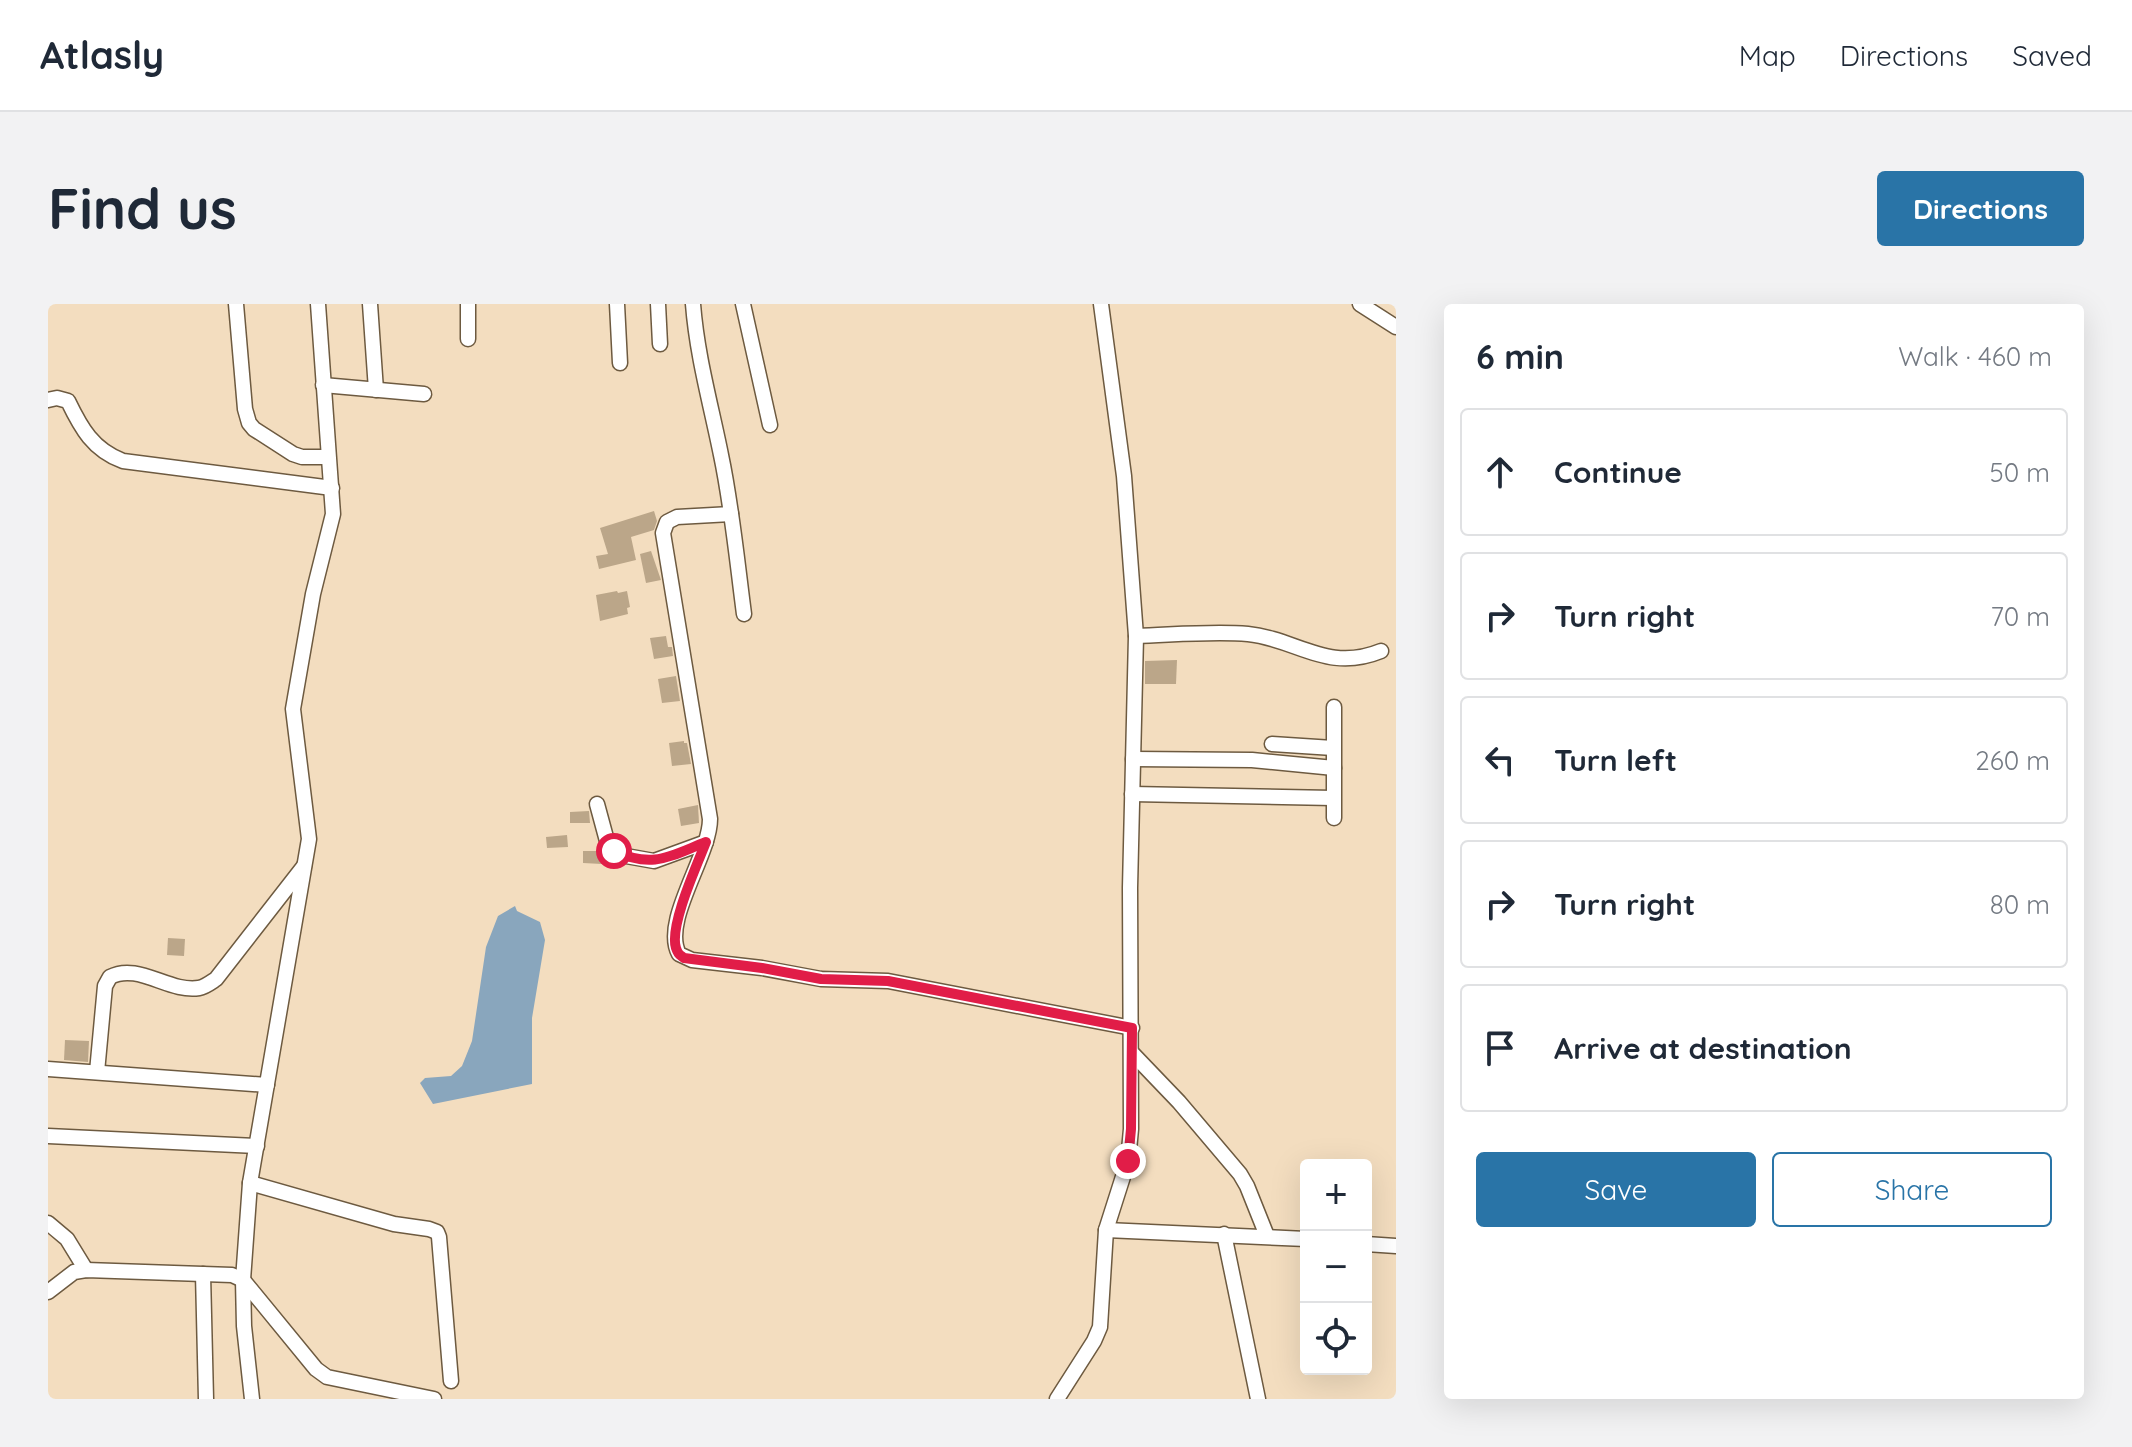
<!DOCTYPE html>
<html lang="en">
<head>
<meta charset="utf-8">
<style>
  :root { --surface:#fff; --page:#f2f2f3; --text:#1f2937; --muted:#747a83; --line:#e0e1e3; --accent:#2974a7 }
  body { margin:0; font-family:Quicksand,sans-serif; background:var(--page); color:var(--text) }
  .controls { position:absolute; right:24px; bottom:24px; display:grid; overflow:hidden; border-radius:8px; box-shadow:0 8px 32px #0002 }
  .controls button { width:72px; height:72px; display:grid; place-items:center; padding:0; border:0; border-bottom:2px solid var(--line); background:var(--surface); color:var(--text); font:40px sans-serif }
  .stop { position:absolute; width:24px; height:24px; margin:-18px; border:6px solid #e11d48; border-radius:50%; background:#fff }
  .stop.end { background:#e11d48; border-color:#fff; box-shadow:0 2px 8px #0008 }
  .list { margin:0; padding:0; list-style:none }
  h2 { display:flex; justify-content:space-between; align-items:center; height:104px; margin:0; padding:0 32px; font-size:34px }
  h2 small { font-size:26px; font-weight:400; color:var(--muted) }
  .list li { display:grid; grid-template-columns:52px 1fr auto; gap:24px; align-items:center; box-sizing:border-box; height:128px; margin:0 16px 16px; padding:0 16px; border:2px solid var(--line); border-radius:8px }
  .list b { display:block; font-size:30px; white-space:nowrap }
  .list em { font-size:26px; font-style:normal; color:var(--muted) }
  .actions { display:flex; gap:16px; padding:24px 32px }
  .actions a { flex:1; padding:18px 0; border:2px solid var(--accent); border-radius:8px; text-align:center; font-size:28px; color:var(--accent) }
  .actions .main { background:var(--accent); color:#fff }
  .icon { flex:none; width:44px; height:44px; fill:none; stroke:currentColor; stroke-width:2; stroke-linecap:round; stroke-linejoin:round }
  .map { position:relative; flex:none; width:1348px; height:1095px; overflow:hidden; border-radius:8px }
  header { display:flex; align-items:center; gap:48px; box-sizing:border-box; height:112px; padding:0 40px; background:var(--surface); border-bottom:2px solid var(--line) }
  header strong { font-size:38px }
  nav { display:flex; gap:44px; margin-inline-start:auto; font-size:28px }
  .intro { display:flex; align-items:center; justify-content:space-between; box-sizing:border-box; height:192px; padding:0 48px }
  h1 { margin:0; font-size:56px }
  .button { padding:20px 36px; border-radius:8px; background:var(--accent); color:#fff; font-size:28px; font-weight:700 }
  main { display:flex; gap:48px; padding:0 48px }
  aside { flex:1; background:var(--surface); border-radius:8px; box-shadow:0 8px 32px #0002 }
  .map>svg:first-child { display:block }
  .water { fill:#89a6bd }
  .building { fill:#bba689 }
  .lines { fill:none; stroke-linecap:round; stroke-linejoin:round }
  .minor-casing { stroke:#6d5a40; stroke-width:17 }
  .minor { stroke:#fff; stroke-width:14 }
  .route { stroke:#e11d48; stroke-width:10 }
</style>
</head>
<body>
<header>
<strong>Atlasly</strong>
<nav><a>Map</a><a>Directions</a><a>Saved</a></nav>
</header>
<div class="intro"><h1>Find us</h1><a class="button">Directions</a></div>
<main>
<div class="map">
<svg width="1348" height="1095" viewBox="0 0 1348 1095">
  <rect width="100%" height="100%" fill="#f3ddbf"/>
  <polygon class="water" points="467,602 469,607 492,618 497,636 484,714 484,780 385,800 372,779 377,774 403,772 414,762 424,737 438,643 450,612"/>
  <g class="building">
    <polygon points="606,207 609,217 606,226 583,233 588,256 551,265 548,252 560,250 552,224"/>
    <polygon points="603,247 613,276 598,279 592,250"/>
    <polygon points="569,287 570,289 579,287 582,303 579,304 580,310 552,317 548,291"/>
    <polygon points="618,332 620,343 624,343 625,352 606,355 602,334"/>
    <polygon points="1129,356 1128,380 1097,380 1097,357"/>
    <polygon points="628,372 632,397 614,399 610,375"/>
    <polygon points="636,437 636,439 639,439 643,460 624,462 621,439"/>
    <polygon points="650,501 651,519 633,522 630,505"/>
    <polygon points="541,507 542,519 522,519 522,508"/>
    <polygon points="519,531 520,543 499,544 498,533"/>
    <polygon points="535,547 554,547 554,560 535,559"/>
    <polygon points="120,634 137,635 136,652 119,651"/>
    <polygon points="17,736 41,737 40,758 16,756"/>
  </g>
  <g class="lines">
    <g class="minor-casing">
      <g id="minor">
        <polyline points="188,0 197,105 201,119 206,125 245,150 254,153 280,153"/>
        <polyline points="322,0 328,86"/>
        <polyline points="420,0 420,35"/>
        <polyline points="569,0 572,59"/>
        <polyline points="610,0 612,40"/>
        <path d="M645,0C649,52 663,101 673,151C684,203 689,257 696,310"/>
        <polyline points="695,0 722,121"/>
        <polyline points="1312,0 1348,23"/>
        <polyline points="275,81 376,90"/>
        <path d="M0,96L9,94L20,97C33,124 45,146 75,157L284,184"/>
        <path d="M683,210L629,213L619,218L615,229L662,515C662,552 613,617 631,650L644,656L714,664L773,675L840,677L1084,724"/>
        <path d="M1088,332C1124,331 1163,327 1200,330C1249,335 1279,369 1333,347"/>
        <polyline points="1286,403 1286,514"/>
        <polyline points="1224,440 1285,444"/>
        <polyline points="1085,455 1204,456 1286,464"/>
        <polyline points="1084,490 1285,494"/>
        <polyline points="549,500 559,537 566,547 578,552 606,557 658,538"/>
        <polyline points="1084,749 1131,798 1192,870 1199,882 1219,932"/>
        <polyline points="0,765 219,781"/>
        <path d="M49,768L57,682L62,673C90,658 121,689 151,684C157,683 162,679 168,675L256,562"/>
        <polyline points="0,832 209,842"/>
        <polyline points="202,879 346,920 381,925 389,928 391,933 403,1077"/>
        <polyline points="0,919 19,935 38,966"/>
        <polyline points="1058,926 1258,935"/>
        <polyline points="1176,930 1210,1095"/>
        <polyline points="1318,940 1348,942"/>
        <polyline points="155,970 158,1095"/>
        <polyline points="0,988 26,968 38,966 184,971 195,976 268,1065 279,1073 386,1095"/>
        <polyline points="204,1095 196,1022 195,976 202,879 261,535 245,405 265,290 285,210 270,0"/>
        <polyline points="1009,1095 1046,1037 1052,1023 1058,926 1080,857 1083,825 1082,584 1088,332 1076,172 1053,0"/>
      </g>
    </g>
    <use href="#minor" class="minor"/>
  </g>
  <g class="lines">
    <path class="route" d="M566,547C605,565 622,552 658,538C649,561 621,622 628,644C630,650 631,650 636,654L714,664L773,675L840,677L1084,724L1083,825L1080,857"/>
  </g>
</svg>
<div class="controls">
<button>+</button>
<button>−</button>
<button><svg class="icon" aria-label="locate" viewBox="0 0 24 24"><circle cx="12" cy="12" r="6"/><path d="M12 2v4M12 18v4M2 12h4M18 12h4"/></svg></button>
</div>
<div class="stop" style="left:566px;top:547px"></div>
<div class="stop end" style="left:1080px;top:857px"></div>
</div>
<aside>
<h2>6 min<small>Walk · 460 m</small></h2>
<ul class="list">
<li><svg class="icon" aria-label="ahead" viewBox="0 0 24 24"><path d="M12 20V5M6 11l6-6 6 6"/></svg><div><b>Continue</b></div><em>50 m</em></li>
<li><svg class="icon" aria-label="right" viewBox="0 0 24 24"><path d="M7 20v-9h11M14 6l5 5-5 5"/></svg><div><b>Turn right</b></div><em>70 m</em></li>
<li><svg class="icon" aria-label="left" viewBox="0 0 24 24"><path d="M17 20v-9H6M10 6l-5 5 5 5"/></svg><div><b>Turn left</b></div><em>260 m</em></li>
<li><svg class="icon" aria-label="right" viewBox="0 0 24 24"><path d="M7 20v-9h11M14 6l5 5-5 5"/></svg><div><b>Turn right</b></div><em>80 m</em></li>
<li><svg class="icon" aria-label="arrive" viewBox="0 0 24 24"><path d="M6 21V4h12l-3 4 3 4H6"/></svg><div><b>Arrive at destination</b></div></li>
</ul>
<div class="actions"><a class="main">Save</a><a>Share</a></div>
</aside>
</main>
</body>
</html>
